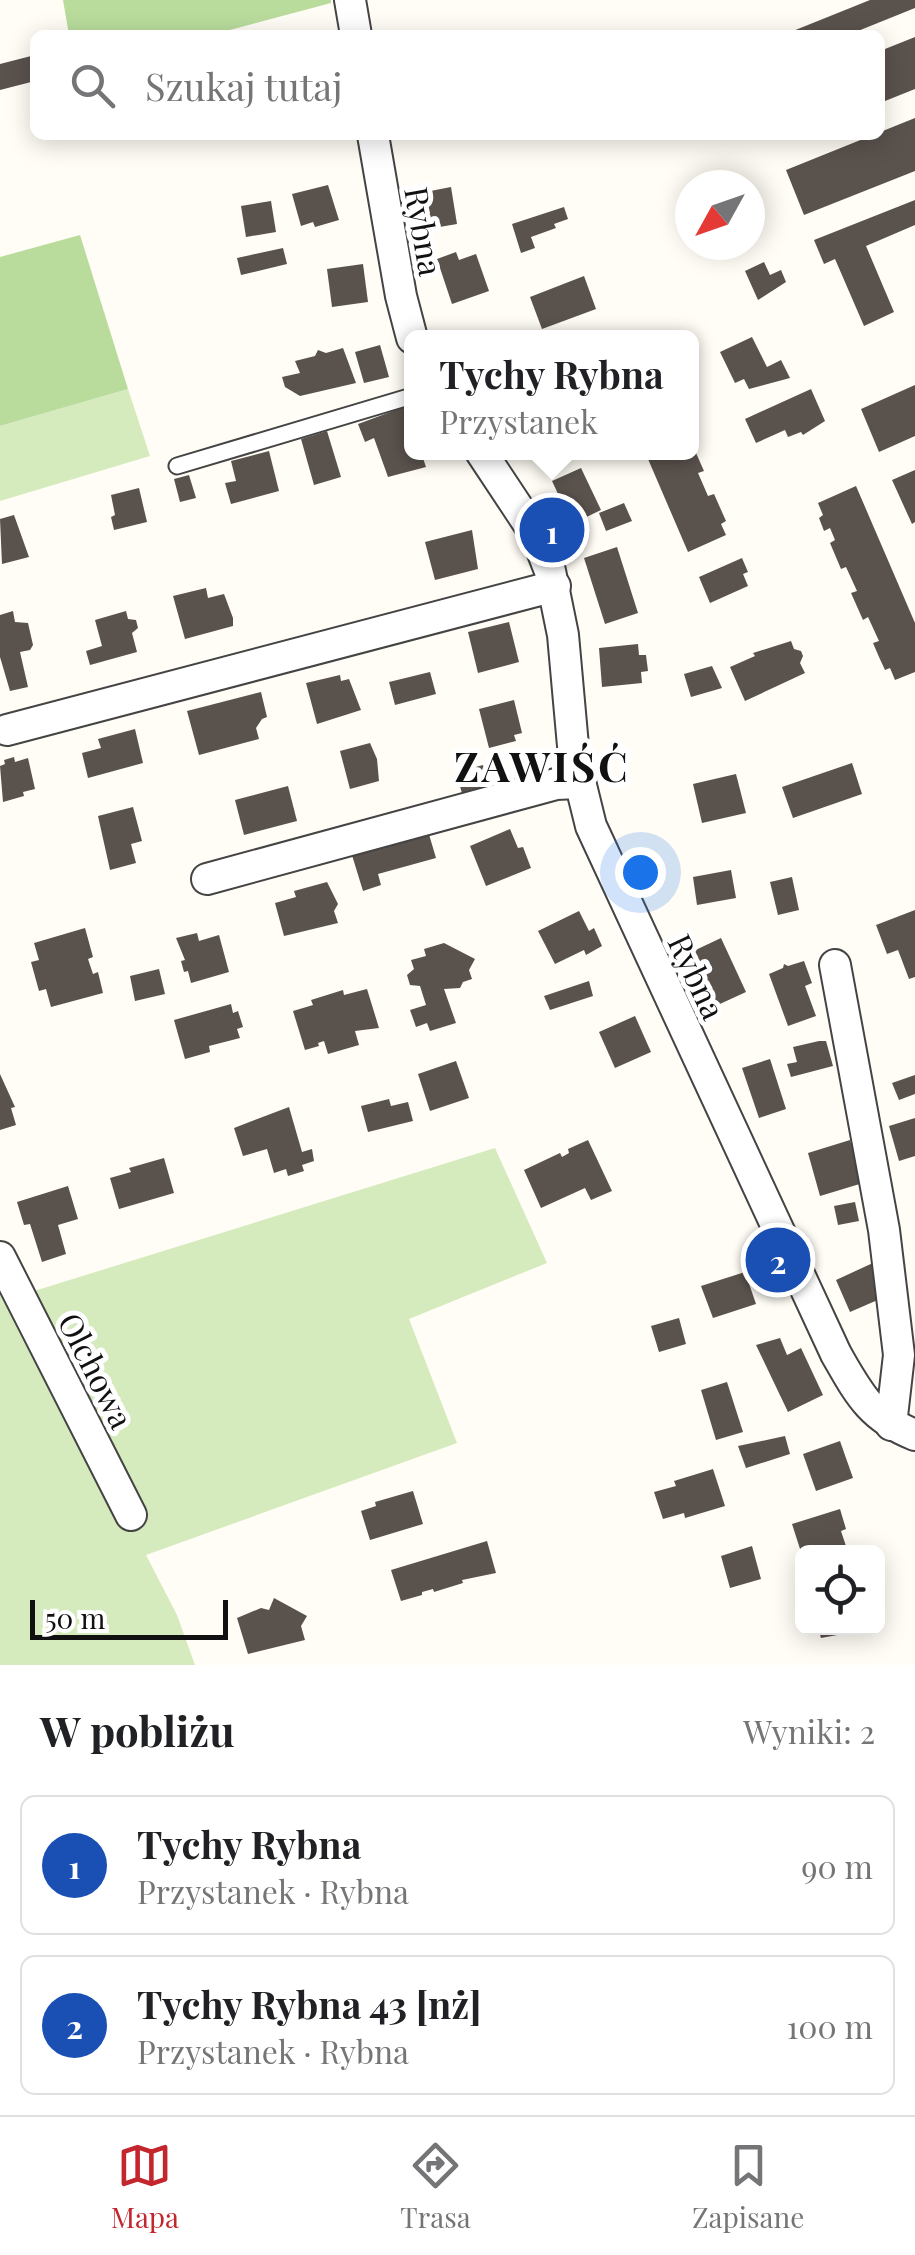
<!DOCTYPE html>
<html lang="pl">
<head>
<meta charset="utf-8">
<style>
  :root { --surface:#fff; --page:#f2f2f2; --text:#202124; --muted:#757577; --line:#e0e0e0; --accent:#c4262e }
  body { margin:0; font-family:"Playfair Display",serif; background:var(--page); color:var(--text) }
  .controls { position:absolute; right:30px; bottom:30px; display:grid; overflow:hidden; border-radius:15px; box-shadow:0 5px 25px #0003 }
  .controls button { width:90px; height:90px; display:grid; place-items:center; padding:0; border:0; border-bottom:2px solid var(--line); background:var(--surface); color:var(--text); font:50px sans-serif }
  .compass { position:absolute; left:675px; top:170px; width:90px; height:90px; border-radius:50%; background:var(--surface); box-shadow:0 5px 25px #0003; rotate:230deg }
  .scale { position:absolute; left:30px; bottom:25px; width:198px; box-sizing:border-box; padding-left:10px; border:5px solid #111; border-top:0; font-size:28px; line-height:35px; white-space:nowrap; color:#111; -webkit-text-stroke:8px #fff; paint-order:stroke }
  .you { position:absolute; left:640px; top:872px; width:35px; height:35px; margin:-25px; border:8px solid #fff; border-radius:50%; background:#1a73e8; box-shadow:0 0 0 15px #1a73e833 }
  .badge { display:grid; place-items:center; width:65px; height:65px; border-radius:50%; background:var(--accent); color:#fff; font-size:32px; font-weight:700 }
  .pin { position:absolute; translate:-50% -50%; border:5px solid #fff; box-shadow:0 2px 10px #0006 }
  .popup { position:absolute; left:404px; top:330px; width:295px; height:130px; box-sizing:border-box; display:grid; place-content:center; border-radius:15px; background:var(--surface); filter:drop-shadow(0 2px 8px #0005); font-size:32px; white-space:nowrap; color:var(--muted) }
  .popup b { font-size:38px; color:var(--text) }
  .popup::after { content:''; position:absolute; left:50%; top:100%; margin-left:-20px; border:20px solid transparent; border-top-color:var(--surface) }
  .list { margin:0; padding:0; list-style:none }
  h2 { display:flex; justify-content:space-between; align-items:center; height:130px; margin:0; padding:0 40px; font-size:42px }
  h2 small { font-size:32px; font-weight:400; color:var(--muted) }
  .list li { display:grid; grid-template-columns:65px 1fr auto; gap:30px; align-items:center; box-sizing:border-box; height:140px; margin:0 20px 20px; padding:0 20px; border:2px solid var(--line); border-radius:15px }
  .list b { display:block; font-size:38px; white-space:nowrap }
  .list p { margin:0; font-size:32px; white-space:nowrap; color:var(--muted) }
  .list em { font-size:32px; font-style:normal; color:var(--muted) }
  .icon { flex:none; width:55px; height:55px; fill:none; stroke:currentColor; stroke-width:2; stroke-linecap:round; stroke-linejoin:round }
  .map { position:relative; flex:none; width:915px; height:1665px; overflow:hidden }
  .search { position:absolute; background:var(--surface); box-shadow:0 5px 25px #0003; left:30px; right:30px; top:30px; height:110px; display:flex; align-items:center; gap:25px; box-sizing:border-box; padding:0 35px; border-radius:15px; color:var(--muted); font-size:38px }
  .sheet { height:450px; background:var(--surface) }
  nav { display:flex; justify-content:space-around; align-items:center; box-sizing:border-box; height:140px; border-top:2px solid var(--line); background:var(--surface); font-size:28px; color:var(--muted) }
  nav a { display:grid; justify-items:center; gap:5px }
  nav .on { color:var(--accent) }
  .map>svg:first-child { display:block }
  .green { fill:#d5ebbd }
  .forest { fill:#b9dc9c }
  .building { fill:#5a524d }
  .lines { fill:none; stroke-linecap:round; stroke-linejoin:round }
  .lane-casing { stroke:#444; stroke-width:19 }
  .street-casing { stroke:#444; stroke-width:34 }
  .lane { stroke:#fff; stroke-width:15 }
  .street { stroke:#fff; stroke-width:30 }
  .labels { text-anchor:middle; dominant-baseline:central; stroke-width:10; stroke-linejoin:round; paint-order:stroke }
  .street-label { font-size:32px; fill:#111; stroke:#fff }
  .district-label { font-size:42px; font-weight:bold; letter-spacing:2.5px; fill:#111; stroke:#fff }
</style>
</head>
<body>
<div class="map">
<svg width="915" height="1665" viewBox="0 0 915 1665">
  <rect width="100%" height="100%" fill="#fffdf5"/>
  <g class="green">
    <polygon points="128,389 150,456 0,501 0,426"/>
    <polygon points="495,1148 547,1263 409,1319 457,1443 146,1555 177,1615 195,1665 0,1665 0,1279 31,1292"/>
  </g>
  <g class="forest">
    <polygon points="63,0 331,0 331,3 211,35 69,35"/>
    <polygon points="80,235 128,389 0,426 0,257"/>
  </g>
  <g class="building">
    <polygon points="870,0 915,0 915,8 848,35 783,35"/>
    <polygon points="915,37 915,89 880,103 880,51"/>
    <polygon points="35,55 35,81 0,90 0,64"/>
    <polygon points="915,118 915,171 804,215 786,170"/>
    <polygon points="328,185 339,220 315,227 313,222 301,226 292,194"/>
    <polygon points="451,187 457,224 422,230 415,194"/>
    <polygon points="915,200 915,225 866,246 894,312 864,326 835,259 824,264 814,240"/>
    <polygon points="271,201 276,232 246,237 241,206"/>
    <polygon points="564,207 568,219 554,224 556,228 531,237 535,248 521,253 512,224"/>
    <polygon points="283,248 287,264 241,275 237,258"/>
    <polygon points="456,252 459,260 476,254 489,291 452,304 437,259"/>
    <polygon points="764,262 770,275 781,270 786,282 758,300 745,271"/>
    <polygon points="363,264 368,302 332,307 327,269"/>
    <polygon points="584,276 596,309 542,329 530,297"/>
    <polygon points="752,337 767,367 781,360 790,378 749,389 744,379 735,383 720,352"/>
    <polygon points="380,345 389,377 364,383 355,352"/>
    <polygon points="343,348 356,383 300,396 285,387 282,377 300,373 295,361 315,356 318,350 326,353"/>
    <polygon points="915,385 915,436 879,452 861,409"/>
    <polygon points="811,389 825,421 803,435 801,432 788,437 785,430 756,443 745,419"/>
    <polygon points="404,407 412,429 412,452 421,452 426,467 388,477 374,438 365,442 358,424"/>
    <polygon points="327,431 341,477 314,485 301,439"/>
    <polygon points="692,444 704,471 698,473 708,496 714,494 726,521 721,524 726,535 688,552 645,452 692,452"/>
    <polygon points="269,451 279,491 231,504 225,483 236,481 231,461"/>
    <polygon points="581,468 601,510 572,524 552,481"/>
    <polygon points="915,470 915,522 912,524 892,480"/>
    <polygon points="189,475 196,498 180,502 174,479"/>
    <polygon points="856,486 915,623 915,672 895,680 890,668 885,670 879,657 873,643 879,641 868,617 863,620 851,593 857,591 846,567 841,569 830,543 835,540 830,528 824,531 819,518 823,515 818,503"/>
    <polygon points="139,488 147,522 114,530 111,517 115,515 111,495"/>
    <polygon points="624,503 632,521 606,531 599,513"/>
    <polygon points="14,515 29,557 2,564 0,519"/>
    <polygon points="472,530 478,569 435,580 425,542"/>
    <polygon points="617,547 638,613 605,624 584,558"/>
    <polygon points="742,558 748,572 743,574 748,586 710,603 699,577"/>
    <polygon points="206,588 208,598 224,594 233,618 233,626 185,639 173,596"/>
    <polygon points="13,611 15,622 28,623 33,645 30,650 20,652 28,687 10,691 0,657 0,615"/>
    <polygon points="126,611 128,619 136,620 138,628 132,633 137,652 90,665 86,651 102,646 95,620"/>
    <polygon points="509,622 519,662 478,673 468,632"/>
    <polygon points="791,641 794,649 801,651 803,656 800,663 805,673 745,701 730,667 755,656 753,653"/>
    <polygon points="638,644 639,655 646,655 648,671 641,672 642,683 602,687 599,648"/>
    <polygon points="712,666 722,688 691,697 684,674"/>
    <polygon points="430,672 436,694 395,705 389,682"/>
    <polygon points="340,675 341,681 349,679 361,710 317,724 306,683"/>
    <polygon points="261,692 267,717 262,719 256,728 259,739 199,755 187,711"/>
    <polygon points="514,700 522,733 514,735 516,741 489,748 479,709"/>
    <polygon points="135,729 143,763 88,778 82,753 101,748 98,739"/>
    <polygon points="370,743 377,759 379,781 350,789 340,751"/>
    <polygon points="14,757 15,762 28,758 35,789 23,792 24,796 3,802 0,766 5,764 4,760"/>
    <polygon points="852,763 862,794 793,818 782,787"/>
    <polygon points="483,765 490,789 463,797 456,772"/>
    <polygon points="736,774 746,813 702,823 693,784"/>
    <polygon points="288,786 297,821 244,835 235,800"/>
    <polygon points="133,807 142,841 131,844 136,863 110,870 98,816"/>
    <polygon points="510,829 518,848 523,847 531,868 486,886 470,846"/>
    <polygon points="428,831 436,858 378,874 381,885 363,891 351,852"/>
    <polygon points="731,870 736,898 697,905 693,877"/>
    <polygon points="792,877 799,910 778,915 770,882"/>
    <polygon points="327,882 338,904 334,911 338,923 284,936 275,903 296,897 294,891"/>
    <polygon points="915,910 915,977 909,979 898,950 887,954 876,925"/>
    <polygon points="579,911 589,931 594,928 602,946 586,955 584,950 555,964 538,931"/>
    <polygon points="85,928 93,957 88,959 93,974 98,972 103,993 51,1007 46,989 39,991 31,962 39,960 34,943"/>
    <polygon points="197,933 199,941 219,935 229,972 191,983 188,971 184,972 181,961 185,960 176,938"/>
    <polygon points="721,938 746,992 709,1009 697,980 705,977 702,968 693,972 685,955"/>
    <polygon points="444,943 475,959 469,970 472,979 463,982 460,988 444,989 456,1023 430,1031 427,1023 416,1027 410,1010 426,1005 420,986 410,985 407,975 414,969 411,960 426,956 424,949"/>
    <polygon points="804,961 812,983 805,986 816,1016 788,1026 769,974 783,968 784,964 788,966"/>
    <polygon points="159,969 165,994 135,1001 130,976"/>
    <polygon points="589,981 593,996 550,1010 544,996"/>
    <polygon points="367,989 379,1028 355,1031 359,1045 328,1054 324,1041 318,1043 319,1046 305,1050 293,1011 313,1005 311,1000 343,990 344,995"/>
    <polygon points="231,1004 233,1013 238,1011 243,1027 237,1029 240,1038 209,1046 210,1052 185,1059 174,1020"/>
    <polygon points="635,1016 651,1052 615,1068 599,1032"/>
    <polygon points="819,1041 826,1041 833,1066 791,1077 787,1064 797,1062 793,1047"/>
    <polygon points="770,1059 786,1109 759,1118 742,1068"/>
    <polygon points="456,1061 469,1098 430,1111 418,1074"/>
    <polygon points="0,1074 15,1107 11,1108 16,1125 0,1130"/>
    <polygon points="915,1075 915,1094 899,1100 892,1083"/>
    <polygon points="389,1099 391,1106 408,1102 413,1121 368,1132 361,1106"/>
    <polygon points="289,1107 302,1152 312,1149 314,1161 302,1165 304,1171 288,1176 286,1169 274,1173 267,1149 243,1156 234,1128"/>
    <polygon points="915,1118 915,1156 899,1161 889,1126"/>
    <polygon points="588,1140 612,1191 591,1200 585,1188 541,1208 524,1170 560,1153 562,1157 569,1153 568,1149"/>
    <polygon points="850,1140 863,1183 820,1196 808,1153"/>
    <polygon points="164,1158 174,1193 119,1209 110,1178 131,1172 129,1168"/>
    <polygon points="68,1186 78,1219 58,1225 66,1254 42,1262 30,1224 24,1225 17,1202"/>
    <polygon points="855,1202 859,1221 838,1225 834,1206"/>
    <polygon points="875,1262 880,1299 850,1312 836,1280"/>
    <polygon points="745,1272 756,1304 713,1318 701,1286"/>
    <polygon points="679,1318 686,1344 659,1352 651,1326"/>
    <polygon points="780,1338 787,1355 801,1348 823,1395 788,1412 756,1345"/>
    <polygon points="727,1382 743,1432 716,1440 701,1390"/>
    <polygon points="785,1436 790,1454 746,1468 738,1446"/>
    <polygon points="840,1441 853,1478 816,1491 803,1454"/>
    <polygon points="713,1469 725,1506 685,1518 684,1513 663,1519 654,1492 676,1486 674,1481"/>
    <polygon points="413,1491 423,1524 370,1540 361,1511 376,1506 375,1502"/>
    <polygon points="840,1509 846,1529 841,1531 848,1552 801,1552 792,1524"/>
    <polygon points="487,1541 496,1573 462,1580 463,1583 434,1592 433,1589 422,1592 422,1595 401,1601 391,1570"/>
    <polygon points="752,1546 761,1579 730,1588 721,1556"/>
    <polygon points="274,1598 307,1616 301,1626 305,1640 248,1654 237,1618 261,1608 269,1610"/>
    <polygon points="818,1628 858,1628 859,1631 821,1638"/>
  </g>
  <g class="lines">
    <g class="lane-casing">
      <polyline id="lane" points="177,466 412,396"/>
    </g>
    <g class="street-casing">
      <g id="street">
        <polyline points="350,0 356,35"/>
        <polyline points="373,135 401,296 412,338"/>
        <path d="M481,452L536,535L550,571L563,635L574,757L591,826L836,1354C859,1394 870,1417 915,1435"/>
        <polyline points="7,730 555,586"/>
        <polyline points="207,879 556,784 578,783"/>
        <polyline points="835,965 884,1230 899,1355 891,1425"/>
        <polyline points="0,1257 131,1515"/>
      </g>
    </g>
    <use href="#lane" class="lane"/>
    <use href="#street" class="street"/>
  </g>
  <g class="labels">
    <g class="street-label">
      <text transform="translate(425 231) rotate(80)">Rybna</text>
      <text transform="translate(698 976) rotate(65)">Rybna</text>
      <text transform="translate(97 1370) rotate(63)">Olchowa</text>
    </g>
    <g class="district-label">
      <text x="542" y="765">ZAWIŚĆ</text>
    </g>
  </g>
</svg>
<div class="controls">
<button><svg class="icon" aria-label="locate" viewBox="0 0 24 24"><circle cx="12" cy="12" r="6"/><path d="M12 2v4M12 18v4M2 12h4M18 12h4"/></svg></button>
</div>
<svg class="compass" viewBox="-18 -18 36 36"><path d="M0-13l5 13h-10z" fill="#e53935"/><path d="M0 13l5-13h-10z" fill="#757577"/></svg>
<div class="scale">50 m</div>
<div class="you"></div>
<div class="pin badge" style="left:552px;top:530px;background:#1a4fb4">1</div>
<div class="popup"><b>Tychy Rybna</b>Przystanek</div>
<div class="pin badge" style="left:778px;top:1260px;background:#1a4fb4">2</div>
<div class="search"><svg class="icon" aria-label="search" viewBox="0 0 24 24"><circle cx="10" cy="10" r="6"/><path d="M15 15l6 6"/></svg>Szukaj tutaj</div>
</div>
<section class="sheet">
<h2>W pobliżu<small>Wyniki: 2</small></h2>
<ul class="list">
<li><span class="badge" style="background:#1a4fb4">1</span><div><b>Tychy Rybna</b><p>Przystanek · Rybna</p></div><em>90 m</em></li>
<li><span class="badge" style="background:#1a4fb4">2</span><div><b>Tychy Rybna 43 [nż]</b><p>Przystanek · Rybna</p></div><em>100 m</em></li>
</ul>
</section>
<nav>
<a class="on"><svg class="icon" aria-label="map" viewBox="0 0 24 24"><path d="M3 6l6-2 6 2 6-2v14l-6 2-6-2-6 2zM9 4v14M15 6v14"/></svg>Mapa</a>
<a><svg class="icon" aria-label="directions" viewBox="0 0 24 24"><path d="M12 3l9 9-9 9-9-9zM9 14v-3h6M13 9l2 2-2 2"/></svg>Trasa</a>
<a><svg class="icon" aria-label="saved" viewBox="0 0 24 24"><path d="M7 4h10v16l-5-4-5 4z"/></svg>Zapisane</a>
</nav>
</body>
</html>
